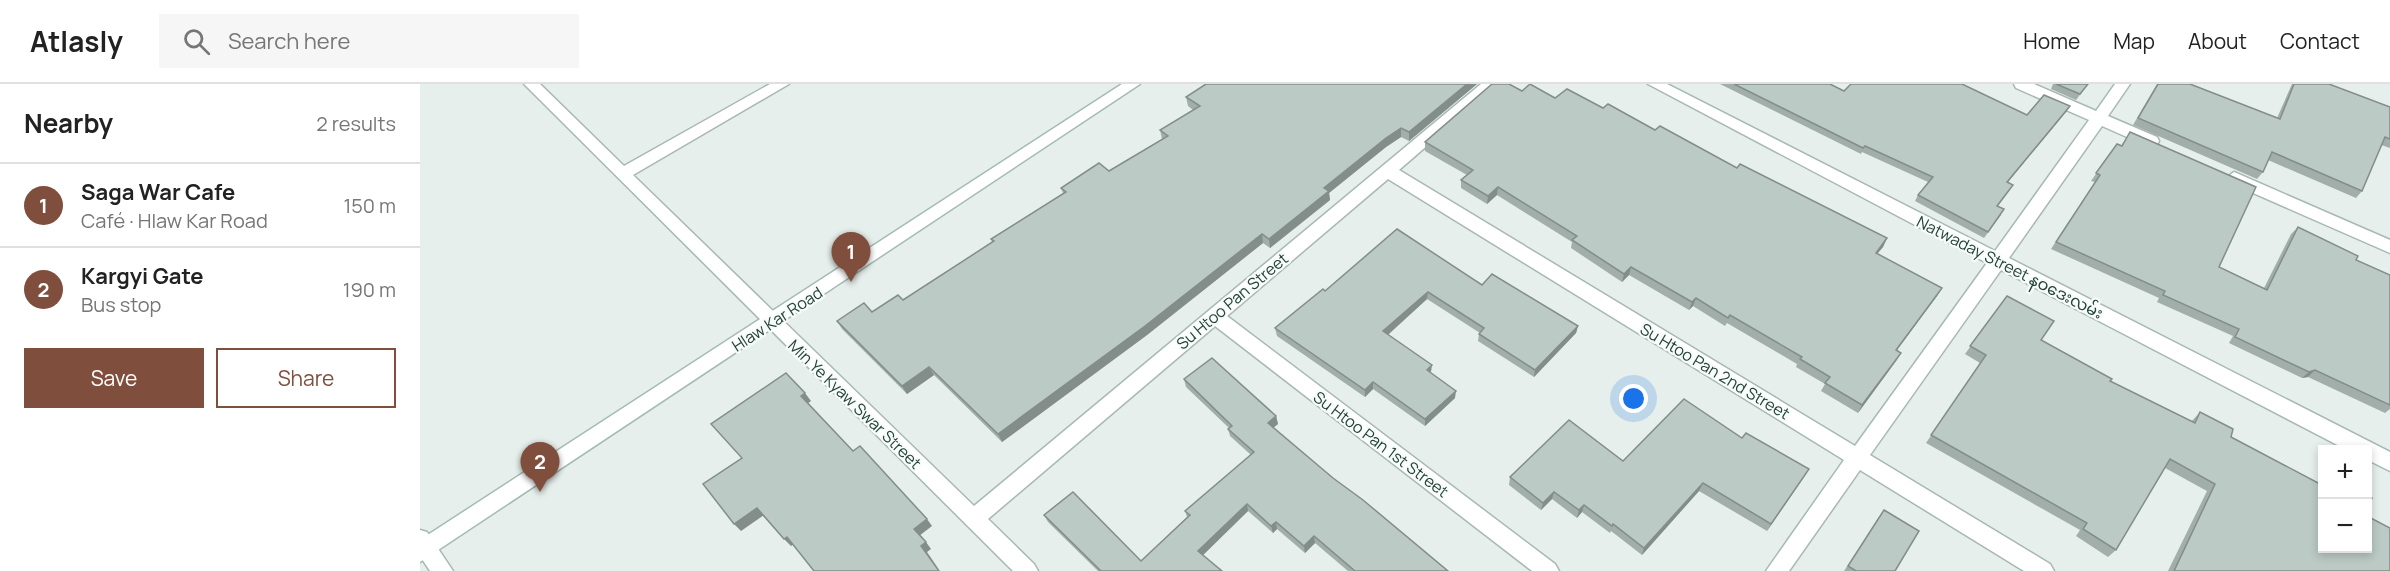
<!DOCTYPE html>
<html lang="en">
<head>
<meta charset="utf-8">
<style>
  :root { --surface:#fff; --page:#f6f6f6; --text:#222; --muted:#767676; --line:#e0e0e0; --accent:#804e3d }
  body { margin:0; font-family:Manrope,"Noto Sans Myanmar",sans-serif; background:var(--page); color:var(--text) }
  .controls { position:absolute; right:18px; bottom:18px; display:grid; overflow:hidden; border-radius:0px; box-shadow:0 3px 9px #0003 }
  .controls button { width:54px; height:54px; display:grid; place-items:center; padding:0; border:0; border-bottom:2px solid var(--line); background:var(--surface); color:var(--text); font:30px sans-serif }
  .you { position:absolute; left:1214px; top:315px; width:21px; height:21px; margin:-15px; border:4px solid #fff; border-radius:50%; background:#1a73e8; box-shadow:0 0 0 9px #1a73e833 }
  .badge { display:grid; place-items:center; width:39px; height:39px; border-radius:50%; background:var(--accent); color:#fff; font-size:20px; font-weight:700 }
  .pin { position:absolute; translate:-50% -50px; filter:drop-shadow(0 2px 3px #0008) }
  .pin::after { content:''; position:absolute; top:32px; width:21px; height:18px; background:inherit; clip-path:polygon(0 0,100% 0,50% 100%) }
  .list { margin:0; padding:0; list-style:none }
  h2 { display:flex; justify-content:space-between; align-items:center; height:78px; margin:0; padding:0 24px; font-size:26px }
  h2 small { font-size:20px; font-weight:400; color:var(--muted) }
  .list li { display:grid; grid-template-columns:39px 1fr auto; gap:18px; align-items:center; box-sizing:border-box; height:84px; padding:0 24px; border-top:2px solid var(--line) }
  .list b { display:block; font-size:22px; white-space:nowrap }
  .list p { margin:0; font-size:20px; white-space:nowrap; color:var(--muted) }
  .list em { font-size:20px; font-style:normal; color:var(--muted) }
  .actions { display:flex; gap:12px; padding:18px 24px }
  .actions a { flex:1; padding:14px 0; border:2px solid var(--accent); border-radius:0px; text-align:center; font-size:21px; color:var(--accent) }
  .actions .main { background:var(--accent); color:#fff }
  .icon { flex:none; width:33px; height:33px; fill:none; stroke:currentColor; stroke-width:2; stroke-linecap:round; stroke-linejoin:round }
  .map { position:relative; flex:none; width:1970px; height:487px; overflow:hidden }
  header { display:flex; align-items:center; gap:36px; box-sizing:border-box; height:84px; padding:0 30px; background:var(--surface); border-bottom:2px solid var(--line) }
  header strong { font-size:28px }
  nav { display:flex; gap:33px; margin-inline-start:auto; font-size:21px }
  .search { width:420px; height:54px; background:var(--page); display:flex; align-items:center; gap:15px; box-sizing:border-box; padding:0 21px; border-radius:0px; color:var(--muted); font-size:22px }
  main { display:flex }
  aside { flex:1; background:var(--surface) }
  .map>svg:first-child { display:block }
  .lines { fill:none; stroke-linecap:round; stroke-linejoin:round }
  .street-casing { stroke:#a8b8b2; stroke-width:3 }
  .secondary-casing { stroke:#a4bbb3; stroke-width:3 }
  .street { fill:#fff; fill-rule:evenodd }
  .secondary { fill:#fff; fill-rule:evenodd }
  .wall { fill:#a1aea9 }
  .shaded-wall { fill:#838d89 }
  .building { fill:#bbcac4; stroke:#838d89; stroke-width:1.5 }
  .labels { text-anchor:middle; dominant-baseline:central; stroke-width:4.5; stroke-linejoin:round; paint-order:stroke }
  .street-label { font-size:16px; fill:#24423a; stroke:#f7fbf9 }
</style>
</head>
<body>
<header>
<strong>Atlasly</strong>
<div class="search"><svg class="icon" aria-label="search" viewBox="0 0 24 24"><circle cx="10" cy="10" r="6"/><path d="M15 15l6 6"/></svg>Search here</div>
<nav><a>Home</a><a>Map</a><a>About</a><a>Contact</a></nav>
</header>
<main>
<aside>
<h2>Nearby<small>2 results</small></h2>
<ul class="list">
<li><span class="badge">1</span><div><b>Saga War Cafe</b><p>Café · Hlaw Kar Road</p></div><em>150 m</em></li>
<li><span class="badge">2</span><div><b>Kargyi Gate</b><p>Bus stop</p></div><em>190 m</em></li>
</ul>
<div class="actions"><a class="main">Save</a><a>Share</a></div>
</aside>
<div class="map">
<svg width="1970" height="487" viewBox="0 0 1970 487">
  <rect width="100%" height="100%" fill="#e6efeb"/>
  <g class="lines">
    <g class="street-casing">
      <g id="street">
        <polygon points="104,0 120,0 204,82 350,0 369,0 213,91 554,422 1061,0 1078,0 979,86 1435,362 1567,179 1228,0 1247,0 1575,167 1669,36 1596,4 1594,0 1614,0 1676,27 1695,0 1710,0 1688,32 1737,53 1739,57 1737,61 1725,61 1682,42 1589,174 1970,368 1970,387 1948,376 1948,366 1927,366 1581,186 1450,371 1630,480 1634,487 1604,487 1440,386 1369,487 1346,487 1424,376 968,95 807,232 1135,480 1139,487 1112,487 795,242 568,435 614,480 618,487 593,487"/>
        <polygon points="1814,88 1970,156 1970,169 1808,98 1806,94"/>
        <polygon points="0,446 7,448 33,487 10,487 0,472"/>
      </g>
    </g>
    <g class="secondary-casing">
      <polygon id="secondary" points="702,0 720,0 0,478 0,456"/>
    </g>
    <use href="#street" class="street"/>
    <use href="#secondary" class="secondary"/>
  </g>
  <g class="wall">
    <polygon points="786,0 1057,0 989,57 981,53 966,63 909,109 910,116 850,164 843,159 727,251 582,358 514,291 487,310 422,245 417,237 452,228 483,216 572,158 571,155 643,109 641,104 689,87 742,55 740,46 773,26 768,22 766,13"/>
    <polygon points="1300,0 1410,0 1424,7 1607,31 1650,22 1646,28 1588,98 1589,107 1578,122 1581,131 1564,154 1495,117 1498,111 1508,98 1442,68 1441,70"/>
    <polygon points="1633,0 1668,0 1656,16 1631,5"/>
    <polygon points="1737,0 1770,0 1857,34 1872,0 1909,0 1970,23 1970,64 1961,61 1942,107 1936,114 1848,76 1843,88 1837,95 1713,41"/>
    <polygon points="1102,7 1183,24 1235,46 1467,154 1463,163 1457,170 1517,212 1477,266 1481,269 1476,277 1438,329 1401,307 1405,300 1376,283 1377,280 1307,239 1305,242 1273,222 1269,226 1209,191 1202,198 1151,164 1152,158 1077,111 1067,120 1041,104 1041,96 1047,91 1005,67 1005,58"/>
    <polygon points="1710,48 1799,183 1844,204 1871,150 1878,143 1936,176 1970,191 1970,325 1965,329 1888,293 1882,294 1809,259 1813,252 1737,218 1739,214 1631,165 1675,98 1671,97 1697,60 1701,62"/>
    <polygon points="1062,201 1158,242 1156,249 1114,293 1058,257 1059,250 1060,249 1007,215 968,251 1011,289 1035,314 1005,342 953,305 945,313 857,252 855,244 905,207"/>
    <polygon points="1587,212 1621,256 1690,297 1771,338 1780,328 1811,353 1900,400 1902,398 1902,465 1970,487 1748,487 1787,407 1745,384 1696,466 1688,473 1656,452 1660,446 1506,359 1560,279 1545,270"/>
    <polygon points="764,295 856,332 858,340 853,344 913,394 1028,487 928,487 895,459 885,469 857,445 853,449 828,427 783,471 802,487 678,487 628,438 624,431 721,477 767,433 765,427 831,371 810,352 808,345 809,344 766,303"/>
    <polygon points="1322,354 1384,393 1347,447 1279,407 1222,471 1191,447 1190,449 1162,428 1157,434 1132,415 1121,426 1089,401 1090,393 1203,377"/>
    <polygon points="1464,426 1475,487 1424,487 1458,434"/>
  </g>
  <g class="shaded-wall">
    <polygon points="1047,0 1057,0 989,57 989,48"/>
    <polygon points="1650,22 1646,28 1583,104 1587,98"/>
    <polygon points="981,44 981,53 966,63 909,109 910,116 850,164 849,155 904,104 966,54"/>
    <polygon points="1078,103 1077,111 1067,120 1068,112"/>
    <polygon points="842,150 843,159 727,251 582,358 578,350"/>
    <polygon points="1467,154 1463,163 1451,177 1456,169"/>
    <polygon points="1211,183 1209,191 1202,198 1204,190"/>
    <polygon points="1522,204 1517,212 1471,274 1476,266"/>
    <polygon points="1008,208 1007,215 963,255 963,247"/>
    <polygon points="1276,214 1273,222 1269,226 1272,218"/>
    <polygon points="1158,242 1156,249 1114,293 1115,286"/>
    <polygon points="1481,269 1476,277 1438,329 1442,321"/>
    <polygon points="1012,281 1011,288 1007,286"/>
    <polygon points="509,283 514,291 487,310 482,302"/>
    <polygon points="1895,286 1888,293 1882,294 1889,288"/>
    <polygon points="953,298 953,305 945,313 945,306"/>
    <polygon points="1036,307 1035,314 1005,342 1005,335"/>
    <polygon points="385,309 391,317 387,320 381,312"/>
    <polygon points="856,332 858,340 849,347 848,339"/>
    <polygon points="1389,385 1384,393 1347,447 1351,440"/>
    <polygon points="1283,399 1279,407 1222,471 1224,464"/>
    <polygon points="1134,408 1132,415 1121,426 1123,419"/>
    <polygon points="827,420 828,427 780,474 778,467"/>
    <polygon points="1164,421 1162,428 1157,434 1159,426"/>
    <polygon points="337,424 344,431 321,447 314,440"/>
    <polygon points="507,435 512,442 499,452 494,445"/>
    <polygon points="856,438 857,445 853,449 851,442"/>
    <polygon points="894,452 895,459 885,469 884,462"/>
    <polygon points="367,453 374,460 371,462 364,455"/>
    <polygon points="506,458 511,465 507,468 520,487 501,462"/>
  </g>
  <g class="building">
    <polygon points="786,0 1047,0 989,48 981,44 966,54 904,104 909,107 849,155 842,150 725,242 578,350 509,283 482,302 417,237 444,219 452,228 478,211 483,216 574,157 571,155 646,108 641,104 679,79 689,87 748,52 740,46 780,22 766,13"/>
    <polygon points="1072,0 1089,0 1102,7 1110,0 1135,14 1147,5 1183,24 1188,20 1235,46 1240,42 1317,84 1320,80 1467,154 1456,169 1522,204 1476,266 1481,269 1442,321 1405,299 1410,293 1380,275 1382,273 1310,231 1308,234 1276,214 1272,218 1211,183 1204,190 1152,156 1157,152 1078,103 1068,112 1041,96 1053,86 1005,58"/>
    <polygon points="1314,0 1410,0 1424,7 1431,0 1542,0 1607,31 1624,11 1650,22 1587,98 1593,101 1577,122 1584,125 1568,148 1498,111 1513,93 1445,62 1443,64"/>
    <polygon points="1636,0 1668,0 1660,10"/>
    <polygon points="1738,0 1770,0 1860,35 1874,0 1909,0 1970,23 1970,55 1965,53 1942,107 1852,68 1843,88 1718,34"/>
    <polygon points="1710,48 1836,103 1799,183 1847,206 1878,143 1938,172 1936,176 1970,191 1970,321 1895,286 1889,288 1815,253 1819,245 1743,211 1745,207 1636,158 1680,91 1676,89 1697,60 1702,62"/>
    <polygon points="977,145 1062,201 1072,190 1158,242 1115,286 1059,250 1064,244 1008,208 963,247 1012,281 1007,286 1036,307 1005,335 953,298 945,306 855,244 903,205 905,207"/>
    <polygon points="1587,212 1634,237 1621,256 1692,295 1690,297 1775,339 1780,328 1813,345 1811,353 1902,401 1902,465 1947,465 1947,432 1970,444 1970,487 1754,487 1795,400 1750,375 1696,466 1663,445 1667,439 1511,351 1566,271 1550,262"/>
    <polygon points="792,274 856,332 848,339 913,394 943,416 1028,487 935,487 894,452 884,462 856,438 851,442 827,420 778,467 802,487 681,487 624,431 653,408 721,477 770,431 765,427 834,368 808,345 812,342 764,295"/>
    <polygon points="366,289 385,309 381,312 433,367 440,362 507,435 494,445 506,458 501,462 519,487 394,487 367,453 364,455 337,424 314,440 283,400 322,374 291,340"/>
    <polygon points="1264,315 1322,354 1326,349 1389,385 1351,440 1283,399 1224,464 1193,440 1192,442 1164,421 1159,426 1134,408 1123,419 1090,393 1149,336 1203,377"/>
    <polygon points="1947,412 1952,414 1947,428"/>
    <polygon points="1464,426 1499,447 1475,487 1436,487 1428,482"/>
  </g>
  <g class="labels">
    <g class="street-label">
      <text transform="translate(1590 183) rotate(27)">Natwaday Street နဝဒေးလမ်း</text>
      <text transform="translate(812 217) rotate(-40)">Su Htoo Pan Street</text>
      <text transform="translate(357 235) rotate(-33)">Hlaw Kar Road</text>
      <text transform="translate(1295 287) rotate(31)">Su Htoo Pan 2nd Street</text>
      <text transform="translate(435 320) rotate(44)">Min Ye Kyaw Swar Street</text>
      <text transform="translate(961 360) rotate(37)">Su Htoo Pan 1st Street</text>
    </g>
  </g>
</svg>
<div class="controls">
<button>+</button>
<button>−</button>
</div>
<div class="you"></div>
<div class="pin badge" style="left:431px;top:198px">1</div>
<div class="pin badge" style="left:120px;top:408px">2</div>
</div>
</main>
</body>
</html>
